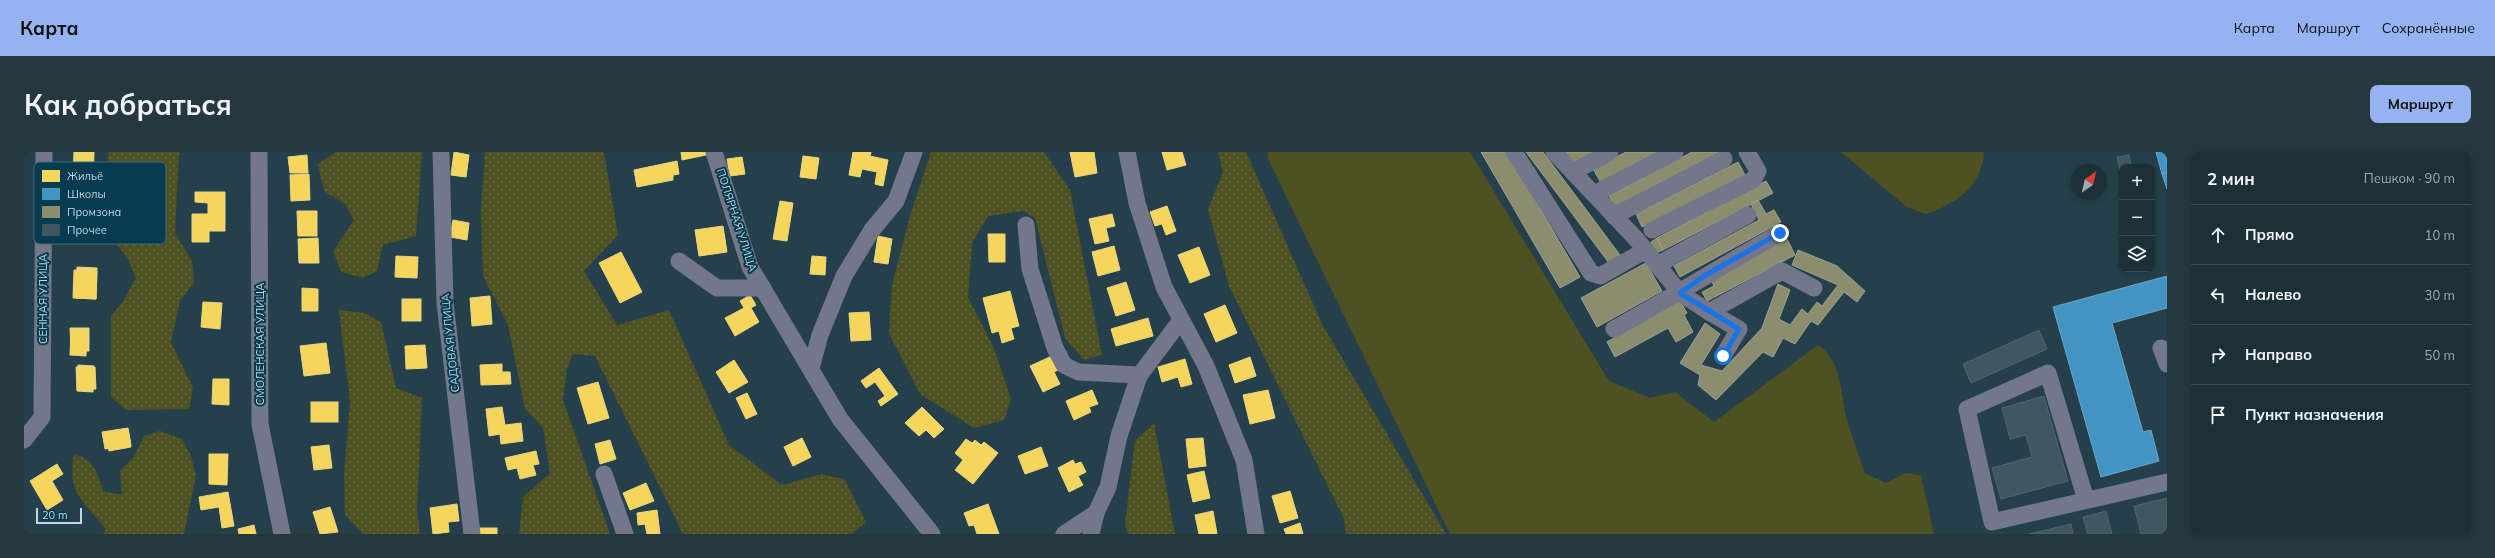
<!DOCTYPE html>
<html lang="ru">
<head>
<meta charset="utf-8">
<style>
  :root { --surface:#1c3038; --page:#253840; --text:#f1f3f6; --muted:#a0a9ae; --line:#3a4b53; --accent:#95b2f1 }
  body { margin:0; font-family:Mulish,sans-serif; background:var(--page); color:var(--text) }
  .controls { position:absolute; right:12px; top:12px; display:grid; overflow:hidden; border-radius:8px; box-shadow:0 2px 6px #0003 }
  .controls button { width:36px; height:36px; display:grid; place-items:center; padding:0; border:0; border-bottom:1px solid var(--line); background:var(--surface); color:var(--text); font:20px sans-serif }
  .compass { position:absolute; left:2047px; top:12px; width:36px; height:36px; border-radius:50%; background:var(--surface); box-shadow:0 2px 6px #0003; rotate:34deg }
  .scale { position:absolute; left:12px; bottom:10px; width:46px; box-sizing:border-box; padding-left:4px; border:2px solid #bfd7e3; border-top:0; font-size:11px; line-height:14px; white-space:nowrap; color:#bfd7e3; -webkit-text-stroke:3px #073b4f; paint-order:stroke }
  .stop { position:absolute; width:12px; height:12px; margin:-9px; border:3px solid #1a73e8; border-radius:50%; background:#fff }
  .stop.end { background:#1a73e8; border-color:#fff; box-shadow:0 1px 4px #0008 }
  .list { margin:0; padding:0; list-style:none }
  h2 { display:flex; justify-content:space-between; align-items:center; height:52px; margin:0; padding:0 16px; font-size:17px }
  h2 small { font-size:13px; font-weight:400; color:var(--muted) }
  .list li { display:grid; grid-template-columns:26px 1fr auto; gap:12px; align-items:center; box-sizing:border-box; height:60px; padding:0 16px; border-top:1px solid var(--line) }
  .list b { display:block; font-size:15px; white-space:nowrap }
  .list em { font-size:13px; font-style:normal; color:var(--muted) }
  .icon { flex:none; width:22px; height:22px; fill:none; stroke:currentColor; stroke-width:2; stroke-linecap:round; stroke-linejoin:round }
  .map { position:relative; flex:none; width:2143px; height:382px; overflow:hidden; border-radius:8px }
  header { display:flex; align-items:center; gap:24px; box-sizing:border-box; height:56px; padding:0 20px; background:var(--accent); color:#111 }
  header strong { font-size:19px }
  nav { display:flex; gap:22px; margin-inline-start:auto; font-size:14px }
  .intro { display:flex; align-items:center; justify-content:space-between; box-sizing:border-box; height:96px; padding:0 24px }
  h1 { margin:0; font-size:28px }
  .button { padding:10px 18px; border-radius:8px; background:var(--accent); color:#111; font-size:14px; font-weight:700 }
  main { display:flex; gap:24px; padding:0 24px }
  aside { flex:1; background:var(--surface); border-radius:8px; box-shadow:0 2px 6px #0003 }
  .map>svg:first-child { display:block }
  .grass { fill:#4e5122 }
  .park { fill:url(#park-dots) }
  .homes { fill:#f6d55c; stroke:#e6d684 }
  .schools { fill:#4393c3; stroke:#68a7cd }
  .industry { fill:#8c8c6e; stroke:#9ba291 }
  .building { fill:#415760; stroke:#50656f }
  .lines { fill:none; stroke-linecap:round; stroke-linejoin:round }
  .minor { stroke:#727789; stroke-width:17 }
  .route { stroke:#1a73e8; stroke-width:5 }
  .labels { text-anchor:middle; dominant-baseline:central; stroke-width:4; stroke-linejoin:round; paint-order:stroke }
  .street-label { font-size:11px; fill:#bfd7e3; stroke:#073b4f }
  .key { fill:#073b4f; stroke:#3e6a7b; stroke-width:1 }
  .key-label { font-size:11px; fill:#bfd7e3 }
</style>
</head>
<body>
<header>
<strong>Карта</strong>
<nav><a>Карта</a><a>Маршрут</a><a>Сохранённые</a></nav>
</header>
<div class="intro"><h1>Как добраться</h1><a class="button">Маршрут</a></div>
<main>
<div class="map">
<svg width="2143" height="382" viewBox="0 0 2143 382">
  <defs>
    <pattern id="park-dots" width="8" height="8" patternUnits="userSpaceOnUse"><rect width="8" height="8" fill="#4e5122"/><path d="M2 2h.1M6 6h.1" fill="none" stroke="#666942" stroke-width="1.8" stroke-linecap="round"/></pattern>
  </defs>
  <rect width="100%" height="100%" fill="#25404b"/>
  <g class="grass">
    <path d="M1244,0H1446L1585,229L1626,246L1651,240L1690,270L1794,193C1819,210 1816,242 1823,268C1828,286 1835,303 1841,321L1862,331L1881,321L1897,323L1910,382H1426L1244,7Z"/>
    <path d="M1817,0H1959C1961,5 1959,10 1957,15C1950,41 1925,54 1902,62L1883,55Z"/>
  </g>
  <g class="park">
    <polygon points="84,0 155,0 151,81 168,109 170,130 156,149 147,190 169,236 165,257 102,258 87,245 87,164 98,151 112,126 103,105 87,85"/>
    <polygon points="312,0 398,0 392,84 359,93 353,119 339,126 317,120 309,99 330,68 321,52 300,39 294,12"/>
    <polygon points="461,0 580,0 594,83 560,119 593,173 645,158 705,293 758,333 798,322 821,328 842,370 828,382 659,382 571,204 549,202 543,216 539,248 586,382 495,382 499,345 526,321 519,276 501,257 484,173 459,124 457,58"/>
    <polygon points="907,0 1020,0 1046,38 1078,203 1060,208 1041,186 1011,66 999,59 964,64 948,91 944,145 970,196 987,247 980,268 950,276 896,242 865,181 868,133 887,60"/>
    <polygon points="1194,0 1222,0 1298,172 1422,382 1322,382 1320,367 1205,134 1184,57 1199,20"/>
    <polygon points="315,158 341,161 357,170 372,236 398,246 393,358 396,382 339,382 321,363 320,323 326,250"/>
    <polygon points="1130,271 1151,382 1104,382 1101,371 1111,289"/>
    <path d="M136,279L158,287L167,304L172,323L160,382H79L82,377C59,349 43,341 50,302C70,307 74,321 79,339L98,343L96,319L110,305L120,284Z"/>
  </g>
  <g class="homes">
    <polygon points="50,0 70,0 69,32 49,30"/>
    <polygon points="430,0 445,3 442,25 427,23"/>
    <polygon points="657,0 681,0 682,3 658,8"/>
    <polygon points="829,0 847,0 846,4 864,8 859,34 851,32 853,20 838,17 836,25 825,23"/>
    <polygon points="1046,0 1070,0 1073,21 1051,25"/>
    <polygon points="1138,0 1158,0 1162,13 1143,18"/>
    <polygon points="51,3 67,4 66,29 50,29"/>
    <polygon points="283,3 284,21 266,21 264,5"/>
    <polygon points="779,4 795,6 792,27 776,25"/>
    <polygon points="718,5 721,22 706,24 703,7"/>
    <polygon points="653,9 655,22 649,23 649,28 613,35 610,18"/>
    <polygon points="285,22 286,48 267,49 266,23"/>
    <polygon points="171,40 201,40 201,79 185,79 185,90 168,90 168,62 184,62 184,51 171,50"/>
    <polygon points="756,49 769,51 763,89 749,87"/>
    <polygon points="1143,54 1152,79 1142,83 1138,72 1131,74 1126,60"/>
    <polygon points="273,59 293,59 293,84 274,84"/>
    <polygon points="1088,62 1091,74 1082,76 1085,89 1071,92 1065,67"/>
    <polygon points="429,68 445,71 443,88 426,85"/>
    <polygon points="699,74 703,100 675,104 671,78"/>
    <polygon points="964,82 981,82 981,110 965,110"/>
    <polygon points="854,84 868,87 864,112 850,110"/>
    <polygon points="294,86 295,111 275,111 274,87"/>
    <polygon points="1090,94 1096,118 1074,124 1068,100"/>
    <polygon points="1175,95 1186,123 1166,131 1154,103"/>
    <polygon points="597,100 618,140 596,151 575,111"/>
    <polygon points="372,104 394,105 393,126 371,125"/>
    <polygon points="788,104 802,105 801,123 786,122"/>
    <polygon points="53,115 73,116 72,147 52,146"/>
    <polygon points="50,118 73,119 72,147 49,146"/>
    <polygon points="1102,130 1111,158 1092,164 1083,136"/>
    <polygon points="278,136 294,137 294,159 278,159"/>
    <polygon points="986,139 995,174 987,176 990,187 978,191 975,179 968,181 959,146"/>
    <polygon points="726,143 732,153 727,156 735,170 711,184 701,166 720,156 716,149"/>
    <polygon points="466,144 468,172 448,174 446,146"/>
    <rect x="378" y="147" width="19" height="22"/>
    <polygon points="179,150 198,151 196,177 177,175"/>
    <polygon points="1201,153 1213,181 1192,190 1180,162"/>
    <polygon points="845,160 847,188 827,189 825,161"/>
    <polygon points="1124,166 1129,184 1092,194 1087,177"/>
    <polygon points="46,176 65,176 65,199 47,199"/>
    <polygon points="47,177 63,178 62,204 46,203"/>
    <polygon points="302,191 306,221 280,224 276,194"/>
    <polygon points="401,193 403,216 382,217 381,194"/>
    <polygon points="1030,203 1036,217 1030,220 1036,232 1019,240 1006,214"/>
    <polygon points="1226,205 1232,224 1211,231 1205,213"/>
    <polygon points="1161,207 1168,232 1157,235 1154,225 1138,230 1134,215"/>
    <polygon points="710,208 724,230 705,241 692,220"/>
    <polygon points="478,212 478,220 486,220 487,232 457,233 456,213"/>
    <polygon points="54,213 70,214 69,240 53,239"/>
    <polygon points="52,215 71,215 72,237 53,238"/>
    <polygon points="855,216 874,242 857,254 854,249 861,244 851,230 842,236 837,229"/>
    <polygon points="189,227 205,227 205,253 188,252"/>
    <polygon points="574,230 585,266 564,272 553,236"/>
    <polygon points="1068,238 1074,252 1065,255 1067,260 1050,268 1042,249"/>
    <polygon points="1244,238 1251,266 1226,272 1219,243"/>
    <polygon points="723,241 733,262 722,267 712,246"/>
    <rect x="287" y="250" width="27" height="20"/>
    <polygon points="478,255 481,273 497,271 499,289 477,292 476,282 465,284 462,257"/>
    <polygon points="898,255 920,277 910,286 902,278 895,284 881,271"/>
    <polygon points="104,276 107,293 81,297 78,280"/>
    <polygon points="104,277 107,295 85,299 82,281"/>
    <polygon points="778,286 787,305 769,314 760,295"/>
    <polygon points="1179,286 1182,314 1165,316 1162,287"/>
    <polygon points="942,287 948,291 951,288 957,293 960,290 974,301 949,332 931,318 939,308 931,301"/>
    <polygon points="586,288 592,307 576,312 571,292"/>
    <polygon points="305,293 308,316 290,318 287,295"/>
    <polygon points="1017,295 1024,314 1001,322 994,304"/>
    <polygon points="512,299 515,312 509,313 512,323 496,327 493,316 484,318 481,306"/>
    <polygon points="185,302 204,302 203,333 185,332"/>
    <polygon points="1049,308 1051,312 1057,310 1062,320 1054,324 1059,333 1045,340 1034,316"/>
    <polygon points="33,312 39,322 28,329 39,348 23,358 6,329"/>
    <polygon points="1180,319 1186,346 1169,350 1163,323"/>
    <polygon points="622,331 630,349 606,358 599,341"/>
    <polygon points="1266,339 1274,366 1256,371 1248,344"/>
    <polygon points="204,340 210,374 198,376 195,355 177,358 175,345"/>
    <polygon points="433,352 435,369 424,370 425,380 409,382 406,356"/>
    <polygon points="964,352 975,382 953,382 950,373 945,374 940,361"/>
    <polygon points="306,355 314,380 296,382 289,360"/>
    <polygon points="633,358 636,382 623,382 621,372 614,373 613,361"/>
    <polygon points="1189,359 1193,382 1175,382 1171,363"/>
    <polygon points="1276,371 1279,382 1262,382 1260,377"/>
    <polygon points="230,373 232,382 215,382 214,377"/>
    <rect x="455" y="376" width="18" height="6"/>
  </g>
  <g class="schools">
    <polygon points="2132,0 2143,0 2143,20 2138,22"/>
    <polygon points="2143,20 2143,37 2138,22"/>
    <polygon points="2143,124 2143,156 2088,171 2119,280 2127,278 2135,309 2077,325 2029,155"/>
  </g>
  <g class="industry">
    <polygon points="1457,0 1483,0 1556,125 1536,136"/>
    <polygon points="1502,0 1519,0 1596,103 1585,111"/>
    <polygon points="1542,0 1570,0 1548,12"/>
    <polygon points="1602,0 1637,0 1577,31 1569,17"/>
    <polygon points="1668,0 1700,0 1592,57 1585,44"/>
    <polygon points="1714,10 1721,23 1618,75 1612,62"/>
    <polygon points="1742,29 1749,41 1639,98 1633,86"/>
    <polygon points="1734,48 1742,62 1750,58 1757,70 1656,125 1650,114 1735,68 1727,52"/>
    <polygon points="1633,86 1639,98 1632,101 1627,90"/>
    <polygon points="1763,87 1771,103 1683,149 1678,140 1690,134 1687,127"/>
    <polygon points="1774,98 1813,114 1841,139 1833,150 1820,140 1794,173 1787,169 1771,192 1759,186 1749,205 1739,200 1692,248 1674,233 1676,223 1656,211 1681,171 1696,182 1677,213 1698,219 1738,176 1754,132 1766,138 1755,167 1766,173 1778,157 1784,162 1793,150 1798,154 1814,133 1768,113"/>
    <polygon points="1622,111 1638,139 1573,175 1557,146"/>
    <polygon points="1656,149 1663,161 1660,163 1669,180 1652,190 1644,176 1591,205 1583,190"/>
  </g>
  <g class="building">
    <polygon points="2105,3 2107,15 2098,15 2098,27 2093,5"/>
    <polygon points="2015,178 2023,197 1947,231 1939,212"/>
    <polygon points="2020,244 2044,329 1977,347 1968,316 2008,305 2002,283 1986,287 1978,256"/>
    <polygon points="2143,346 2143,382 2117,382 2110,354"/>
    <polygon points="2082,359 2088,382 2064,382 2059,365"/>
    <polygon points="2047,372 2049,382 2005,382"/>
  </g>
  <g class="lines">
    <g class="minor">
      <polyline points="235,0 236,272 258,382"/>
      <polyline points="417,0 421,151 448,382"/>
      <polyline points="690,0 726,115 816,267 908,382"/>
      <polyline points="1103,0 1113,51 1140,135 1182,214 1220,308 1232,382"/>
      <polyline points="1490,0 1567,121 1576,124 1622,98"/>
      <polyline points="1530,0 1614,89 1656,141 1685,160 1758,119 1790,136"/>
      <polyline points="1549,20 1586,0"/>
      <polyline points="1570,42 1651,0"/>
      <polyline points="1590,64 1700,7"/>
      <polyline points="1002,73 1006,117 1031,196 1040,213 1054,220 1115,223"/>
      <polyline points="1628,78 1729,28 1734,19 1723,0"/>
      <polyline points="655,109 693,136 739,136"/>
      <polyline points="1633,113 1724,63"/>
      <polyline points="1685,160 1715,177 1699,204"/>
      <path d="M1590,177C1646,146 1700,113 1756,81"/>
      <polyline points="2137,196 2143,212"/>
      <polyline points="787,216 796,183 820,124 848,78 872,49 890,0"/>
      <polyline points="0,288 18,265 20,0"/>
      <polyline points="580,322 601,382"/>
      <polyline points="2062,348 2024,221 1943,257 1968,370 2143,330"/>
      <polyline points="1040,382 1072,361 1084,335 1095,284 1115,224 1157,168"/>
      <polyline points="1067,382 1072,361"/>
    </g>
  </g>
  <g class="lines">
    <polyline class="route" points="1699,204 1715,177 1656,141 1680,124 1756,81"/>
  </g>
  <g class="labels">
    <g class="street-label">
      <text transform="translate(713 68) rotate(72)">ПОЛЯРНАЯ УЛИЦА</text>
      <text transform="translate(19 147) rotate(-90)">СЕННАЯ УЛИЦА</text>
      <text transform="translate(426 191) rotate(-96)">САДОВАЯ УЛИЦА</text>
      <text transform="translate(236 192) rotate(-90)">СМОЛЕНСКАЯ УЛИЦА</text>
    </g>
  </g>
  <rect x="10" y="10" width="132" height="82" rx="6" class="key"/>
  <rect x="18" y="18" width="18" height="12" fill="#f6d55c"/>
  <rect x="18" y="36" width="18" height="12" fill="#4393c3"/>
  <rect x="18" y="54" width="18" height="12" fill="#8c8c6e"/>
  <rect x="18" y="72" width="18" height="12" fill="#415760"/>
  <g class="key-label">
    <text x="43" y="28">Жильё</text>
    <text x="43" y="46">Школы</text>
    <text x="43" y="64">Промзона</text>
    <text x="43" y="82">Прочее</text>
  </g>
</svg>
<div class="controls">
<button>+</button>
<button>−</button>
<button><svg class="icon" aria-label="layers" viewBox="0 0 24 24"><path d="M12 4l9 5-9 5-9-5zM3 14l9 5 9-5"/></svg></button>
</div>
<svg class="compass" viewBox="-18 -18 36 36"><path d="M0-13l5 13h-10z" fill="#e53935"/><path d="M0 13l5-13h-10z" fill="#a0a9ae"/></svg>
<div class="scale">20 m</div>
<div class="stop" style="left:1699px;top:204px"></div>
<div class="stop end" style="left:1756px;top:81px"></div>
</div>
<aside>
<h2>2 мин<small>Пешком · 90 m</small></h2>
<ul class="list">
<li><svg class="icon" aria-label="ahead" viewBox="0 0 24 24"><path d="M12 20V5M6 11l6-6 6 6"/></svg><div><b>Прямо</b></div><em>10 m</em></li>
<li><svg class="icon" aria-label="left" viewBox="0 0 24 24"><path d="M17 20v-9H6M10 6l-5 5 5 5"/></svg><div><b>Налево</b></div><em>30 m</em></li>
<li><svg class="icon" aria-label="right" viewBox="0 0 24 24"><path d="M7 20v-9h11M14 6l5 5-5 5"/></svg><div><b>Направо</b></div><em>50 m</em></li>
<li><svg class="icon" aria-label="arrive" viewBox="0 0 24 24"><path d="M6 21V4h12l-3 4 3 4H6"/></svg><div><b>Пункт назначения</b></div></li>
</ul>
</aside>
</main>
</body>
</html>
